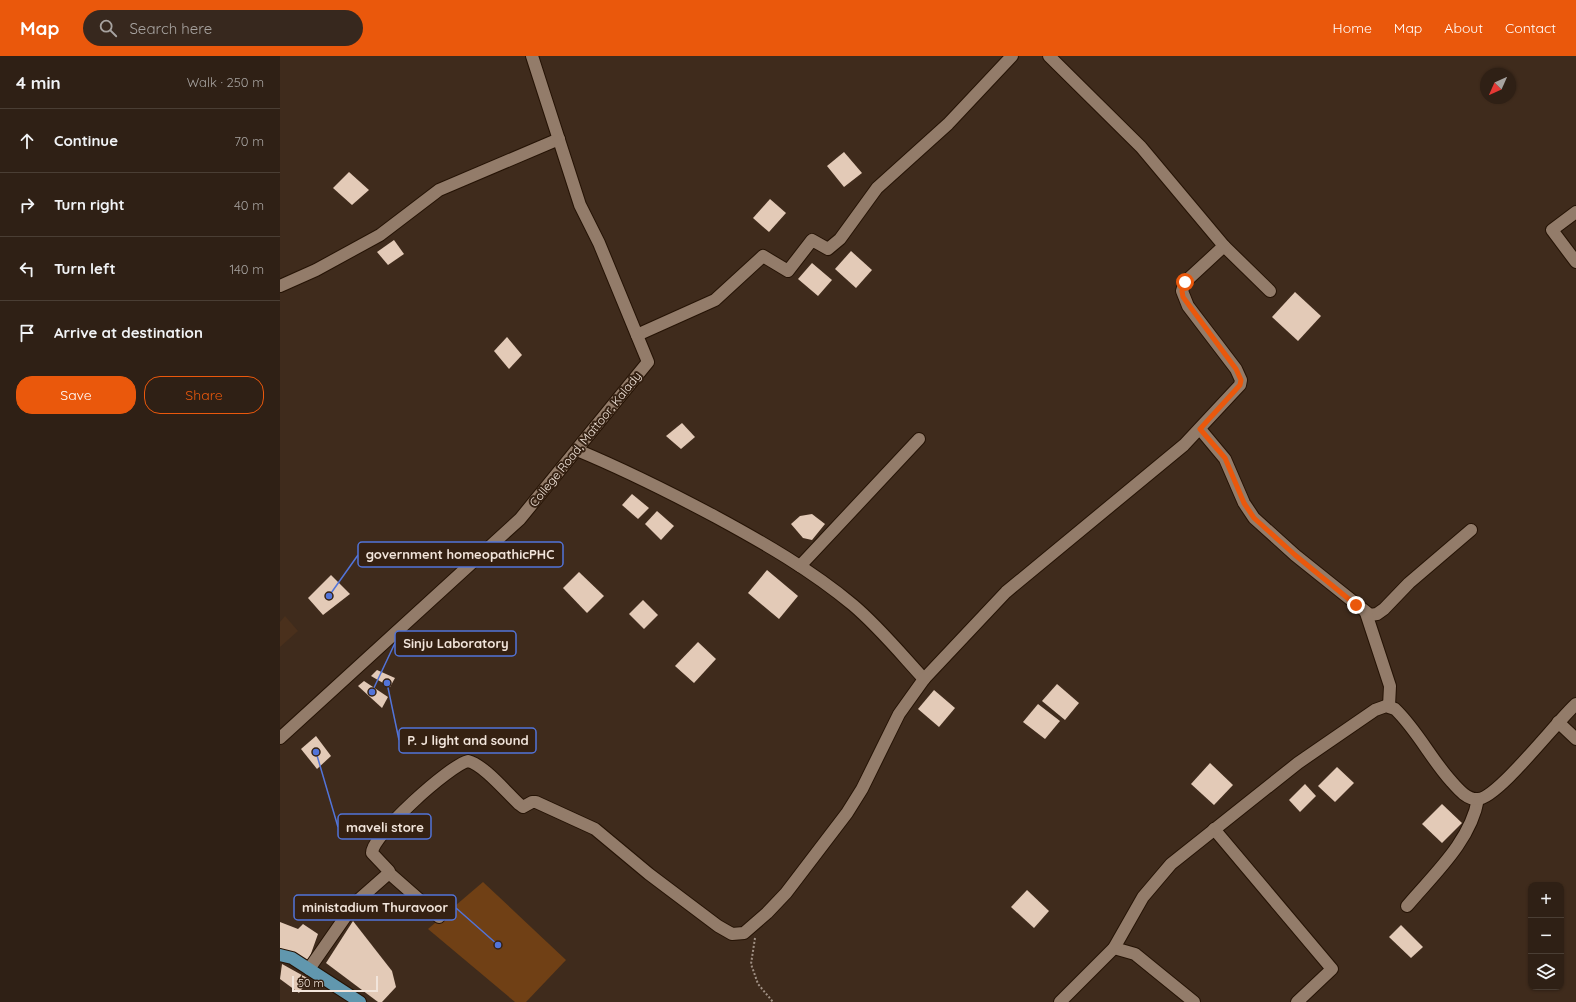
<!DOCTYPE html>
<html lang="en">
<head>
<meta charset="utf-8">
<style>
  :root { --surface:#2f2015; --page:#37281e; --text:#f1f3f6; --muted:#a7a3a0; --line:#4a3e34; --accent:#ea580c }
  body { margin:0; font-family:Quicksand,sans-serif; background:var(--page); color:var(--text) }
  .controls { position:absolute; right:12px; bottom:12px; display:grid; overflow:hidden; border-radius:8px; box-shadow:0 1px 3px #0004 }
  .controls button { width:36px; height:36px; display:grid; place-items:center; padding:0; border:0; border-bottom:1px solid var(--line); background:var(--surface); color:var(--text); font:20px sans-serif }
  .compass { position:absolute; left:1200px; top:12px; width:36px; height:36px; border-radius:50%; background:var(--surface); box-shadow:0 1px 3px #0004; rotate:225deg }
  .scale { position:absolute; left:12px; bottom:10px; width:86px; box-sizing:border-box; padding-left:4px; border:2px solid #f2e5db; border-top:0; font-size:11px; line-height:14px; white-space:nowrap; color:#f2e5db; -webkit-text-stroke:3px #352112; paint-order:stroke }
  .stop { position:absolute; width:12px; height:12px; margin:-9px; border:3px solid #ea580c; border-radius:50%; background:#fff }
  .stop.end { background:#ea580c; border-color:#fff; box-shadow:0 1px 4px #0008 }
  .list { margin:0; padding:0; list-style:none }
  h2 { display:flex; justify-content:space-between; align-items:center; height:52px; margin:0; padding:0 16px; font-size:17px }
  h2 small { font-size:13px; font-weight:400; color:var(--muted) }
  .list li { display:grid; grid-template-columns:26px 1fr auto; gap:12px; align-items:center; box-sizing:border-box; height:64px; padding:0 16px; border-top:1px solid var(--line) }
  .list b { display:block; font-size:15px; white-space:nowrap }
  .list em { font-size:13px; font-style:normal; color:var(--muted) }
  .actions { display:flex; gap:8px; padding:12px 16px }
  .actions a { flex:1; padding:9px 0; border:1px solid var(--accent); border-radius:16px; text-align:center; font-size:14px; color:var(--accent) }
  .actions .main { background:var(--accent); color:#fff }
  .icon { flex:none; width:22px; height:22px; fill:none; stroke:currentColor; stroke-width:2; stroke-linecap:round; stroke-linejoin:round }
  .map { position:relative; flex:none; width:1296px; height:946px; overflow:hidden }
  header { display:flex; align-items:center; gap:24px; box-sizing:border-box; height:56px; padding:0 20px; background:var(--accent); color:#fff }
  header strong { font-size:19px }
  nav { display:flex; gap:22px; margin-inline-start:auto; font-size:14px }
  .search { width:280px; height:36px; background:var(--page); display:flex; align-items:center; gap:10px; box-sizing:border-box; padding:0 14px; border-radius:22px; color:var(--muted); font-size:15px }
  main { display:flex }
  aside { flex:1; background:var(--surface) }
  .map>svg:first-child { display:block }
  .built { fill:#4a301c }
  .green { fill:#704015 }
  .building { fill:#e3cab7 }
  .lines { fill:none; stroke-linecap:round; stroke-linejoin:round }
  .minor-casing { stroke:#251305; stroke-width:14 }
  .major-casing { stroke:#251305; stroke-width:14 }
  .path { stroke:#a09084; stroke-width:2; stroke-dasharray:2 2; stroke-linecap:butt }
  .minor { stroke:#937c6a; stroke-width:12 }
  .major { stroke:#6197ae; stroke-width:12 }
  .route { stroke:#ea580c; stroke-width:5 }
  .labels { text-anchor:middle; dominant-baseline:central; stroke-width:4; stroke-linejoin:round; paint-order:stroke }
  .street-label { font-size:12px; fill:#f2e5db; stroke:#352112 }
  .leader { fill:none; stroke:#5274d9; stroke-width:1.5 }
  .callout-dot { fill:#5274d9; stroke:#352112; stroke-width:1.5 }
  .callout { fill:#352112; stroke:#5274d9; stroke-width:1.5 }
  .callout-label { font-size:13px; text-anchor:middle; font-weight:bold; fill:#f2e5db }
</style>
</head>
<body>
<header>
<strong>Map</strong>
<div class="search"><svg class="icon" aria-label="search" viewBox="0 0 24 24"><circle cx="10" cy="10" r="6"/><path d="M15 15l6 6"/></svg>Search here</div>
<nav><a>Home</a><a>Map</a><a>About</a><a>Contact</a></nav>
</header>
<main>
<aside>
<h2>4 min<small>Walk · 250 m</small></h2>
<ul class="list">
<li><svg class="icon" aria-label="ahead" viewBox="0 0 24 24"><path d="M12 20V5M6 11l6-6 6 6"/></svg><div><b>Continue</b></div><em>70 m</em></li>
<li><svg class="icon" aria-label="right" viewBox="0 0 24 24"><path d="M7 20v-9h11M14 6l5 5-5 5"/></svg><div><b>Turn right</b></div><em>40 m</em></li>
<li><svg class="icon" aria-label="left" viewBox="0 0 24 24"><path d="M17 20v-9H6M10 6l-5 5 5 5"/></svg><div><b>Turn left</b></div><em>140 m</em></li>
<li><svg class="icon" aria-label="arrive" viewBox="0 0 24 24"><path d="M6 21V4h12l-3 4 3 4H6"/></svg><div><b>Arrive at destination</b></div></li>
</ul>
<div class="actions"><a class="main">Save</a><a>Share</a></div>
</aside>
<div class="map">
<svg width="1296" height="946" viewBox="0 0 1296 946">
  <rect width="100%" height="100%" fill="#3f2b1c"/>
  <polygon class="built" points="5,560 18,575 0,591 0,566"/>
  <polygon class="green" points="203,826 286,904 246,946 235,946 148,873"/>
  <g class="building">
    <polygon points="564,96 582,117 564,131 547,110"/>
    <polygon points="69,116 89,134 72,149 53,132"/>
    <polygon points="490,143 506,157 489,176 473,162"/>
    <polygon points="114,184 124,198 108,209 97,196"/>
    <polygon points="571,195 592,214 576,232 555,213"/>
    <polygon points="532,207 552,224 538,240 518,223"/>
    <polygon points="1015,236 1041,260 1018,285 992,261"/>
    <polygon points="227,281 242,299 229,313 214,295"/>
    <polygon points="402,367 415,381 401,393 386,380"/>
    <polygon points="352,438 369,452 358,463 342,449"/>
    <polygon points="377,455 394,470 381,484 365,468"/>
    <polygon points="532,458 545,468 532,484 523,482 511,468 520,460"/>
    <polygon points="487,514 518,540 499,563 468,537"/>
    <polygon points="299,516 324,540 307,557 283,532"/>
    <polygon points="51,519 70,538 43,559 28,542"/>
    <polygon points="363,544 378,559 364,573 349,558"/>
    <polygon points="418,586 436,603 414,627 395,610"/>
    <polygon points="97,614 115,622 110,631 91,620"/>
    <polygon points="84,625 108,641 102,652 78,630"/>
    <polygon points="777,628 799,647 785,664 762,645"/>
    <polygon points="654,634 675,652 659,671 638,653"/>
    <polygon points="758,648 780,665 765,683 743,666"/>
    <polygon points="36,680 51,700 37,713 21,693"/>
    <polygon points="930,707 953,729 934,749 911,728"/>
    <polygon points="1057,711 1074,727 1055,746 1038,730"/>
    <polygon points="1025,728 1036,740 1020,756 1009,744"/>
    <polygon points="1162,748 1182,767 1162,787 1142,768"/>
    <polygon points="747,834 769,855 754,872 731,851"/>
    <polygon points="73,865 112,915 116,931 102,946 98,946 46,907"/>
    <polygon points="0,866 18,873 23,868 38,878 28,906 0,892"/>
    <polygon points="1121,869 1143,891 1131,902 1109,881"/>
    <polygon points="2,908 29,923 19,937 0,923"/>
  </g>
  <g class="lines">
    <g class="minor-casing">
      <g id="minor">
        <polyline points="1296,156 1272,174 1296,206"/>
        <polyline points="944,190 990,235"/>
        <polyline points="0,230 36,214 100,179 159,134 279,83"/>
        <polyline points="357,279 435,244 483,200 508,215 532,184 548,193 560,183 597,132 668,68 732,0"/>
        <polyline points="920,373 945,403 964,447 974,462 1015,499 1090,559 1097,558 1104,553 1129,527 1191,474"/>
        <path d="M297,394C345,414 391,437 436,461C484,487 531,514 573,549C599,571 621,598 644,623"/>
        <polyline points="520,510 639,383"/>
        <polyline points="1086,557 1110,630 1109,650"/>
        <polyline points="1278,666 1296,683"/>
        <polyline points="0,682 240,463 368,306 319,187 300,149 252,0"/>
        <polyline points="934,773 1052,913 1017,946"/>
        <polyline points="109,817 159,861"/>
        <path d="M1127,850C1153,819 1191,785 1198,743"/>
        <polyline points="834,892 855,898 914,946"/>
        <path d="M29,913L75,847L109,817V815L92,797C92,779 170,709 188,705C204,709 226,736 239,748L243,751L252,746H256L315,773L369,818L438,870L452,878L464,877L487,857L506,837L567,757L582,733L619,658L644,623L726,536L904,389L960,329L961,324L956,313L908,250L902,235L905,226L944,190L861,91L769,0"/>
        <path d="M780,946L834,892L863,841L891,808L1018,707L1095,654L1106,650L1115,653C1137,674 1151,703 1171,725C1178,733 1187,744 1198,743C1218,742 1277,665 1296,648"/>
      </g>
    </g>
    <g class="major-casing">
      <polyline id="major" points="0,899 12,902 80,946"/>
    </g>
    <polyline class="path" points="475,882 471,908 478,928 493,946"/>
    <use href="#minor" class="minor"/>
    <use href="#major" class="major"/>
  </g>
  <g class="lines">
    <polyline class="route" points="905,226 902,235 903,241 956,313 961,324 960,329 920,373 945,402 964,447 974,462 1015,499 1076,549"/>
  </g>
  <g class="labels">
    <g class="street-label">
      <text transform="translate(305 383) rotate(-51)">College Road, Mattoor, Kalady</text>
    </g>
  </g>
  <path class="leader" d="M49 540L78 499M92 636L115 587M107 627L119 684M36 696L58 771M218 889L176 852"/>
  <g class="callout-dot">
    <circle cx="49" cy="540" r="4"/>
    <circle cx="92" cy="636" r="4"/>
    <circle cx="107" cy="627" r="4"/>
    <circle cx="36" cy="696" r="4"/>
    <circle cx="218" cy="889" r="4"/>
  </g>
  <g class="callout">
    <rect x="78" y="486" width="205" height="25" rx="4"/>
    <rect x="115" y="575" width="121" height="25" rx="4"/>
    <rect x="119" y="672" width="137" height="25" rx="4"/>
    <rect x="58" y="758" width="93" height="25" rx="4"/>
    <rect x="14" y="839" width="162" height="25" rx="4"/>
  </g>
  <g class="callout-label">
    <text x="180" y="503">government homeopathicPHC</text>
    <text x="176" y="592">Sinju Laboratory</text>
    <text x="188" y="689">P. J light and sound</text>
    <text x="105" y="776">maveli store</text>
    <text x="95" y="856">ministadium Thuravoor</text>
  </g>
</svg>
<div class="controls">
<button>+</button>
<button>−</button>
<button><svg class="icon" aria-label="layers" viewBox="0 0 24 24"><path d="M12 4l9 5-9 5-9-5zM3 14l9 5 9-5"/></svg></button>
</div>
<svg class="compass" viewBox="-18 -18 36 36"><path d="M0-13l5 13h-10z" fill="#e53935"/><path d="M0 13l5-13h-10z" fill="#a7a3a0"/></svg>
<div class="scale">50 m</div>
<div class="stop" style="left:905px;top:226px"></div>
<div class="stop end" style="left:1076px;top:549px"></div>
</div>
</main>
</body>
</html>
